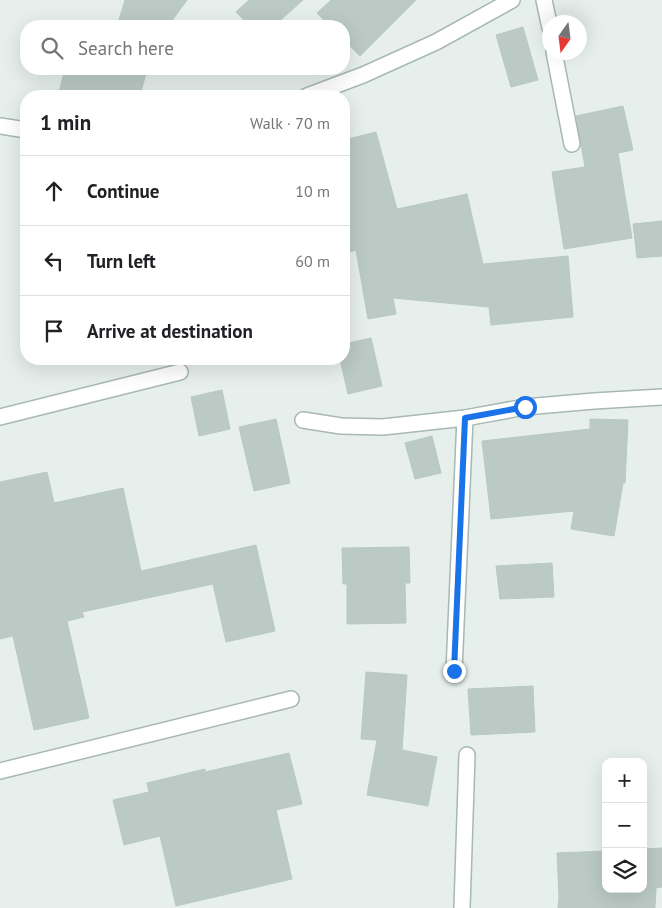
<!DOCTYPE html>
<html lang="en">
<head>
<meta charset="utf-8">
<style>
  :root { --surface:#fff; --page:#f2f2f2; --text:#202124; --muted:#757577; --line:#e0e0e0 }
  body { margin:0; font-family:"PT Sans",sans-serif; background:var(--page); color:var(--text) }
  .controls { position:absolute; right:15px; bottom:15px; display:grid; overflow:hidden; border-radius:10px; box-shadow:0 5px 20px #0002 }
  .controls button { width:45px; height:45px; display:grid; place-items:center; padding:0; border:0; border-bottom:1px solid var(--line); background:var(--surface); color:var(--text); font:25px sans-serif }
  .compass { position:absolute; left:542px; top:15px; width:45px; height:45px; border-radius:50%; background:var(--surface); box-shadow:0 5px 20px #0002; rotate:194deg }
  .stop { position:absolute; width:15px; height:15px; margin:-11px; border:4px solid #1a73e8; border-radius:50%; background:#fff }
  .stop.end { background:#1a73e8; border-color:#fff; box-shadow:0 1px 5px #0008 }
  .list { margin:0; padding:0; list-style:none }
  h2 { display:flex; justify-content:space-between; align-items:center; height:65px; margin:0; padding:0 20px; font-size:21px }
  h2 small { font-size:16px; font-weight:400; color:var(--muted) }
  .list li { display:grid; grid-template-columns:32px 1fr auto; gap:15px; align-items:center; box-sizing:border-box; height:70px; padding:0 20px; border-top:1px solid var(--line) }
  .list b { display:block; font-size:19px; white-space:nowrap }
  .list em { font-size:16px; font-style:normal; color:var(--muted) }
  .icon { flex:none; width:28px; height:28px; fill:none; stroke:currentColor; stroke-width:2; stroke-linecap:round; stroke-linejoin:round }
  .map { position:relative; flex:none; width:662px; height:908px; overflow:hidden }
  .search { position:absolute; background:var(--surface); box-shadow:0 5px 20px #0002; left:20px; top:20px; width:330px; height:55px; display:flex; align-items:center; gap:12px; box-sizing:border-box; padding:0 18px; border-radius:20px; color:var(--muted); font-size:19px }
  .panel { position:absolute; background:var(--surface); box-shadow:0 5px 20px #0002; left:20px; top:90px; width:330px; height:275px; border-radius:20px }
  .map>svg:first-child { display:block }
  .building { fill:#bbcac4; stroke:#b8c9c2 }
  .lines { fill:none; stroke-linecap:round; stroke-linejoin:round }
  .street-casing { stroke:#a8b8b2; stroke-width:18 }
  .street { stroke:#fff; stroke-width:15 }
  .route { stroke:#1a73e8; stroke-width:6 }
</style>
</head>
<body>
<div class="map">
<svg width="662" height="908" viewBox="0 0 662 908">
  <rect width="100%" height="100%" fill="#e6efeb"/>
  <g class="building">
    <polygon points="125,0 187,0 168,26 117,26"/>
    <polygon points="249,0 303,0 274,26 250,26 236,12"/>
    <polygon points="331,0 416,0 360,56 344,40 344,26 330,26 317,13"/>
    <polygon points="523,27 538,80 511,87 496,35"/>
    <polygon points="65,69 147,69 140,96 77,96 59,92"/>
    <polygon points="623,106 633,150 618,153 632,238 564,249 552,172 585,167 576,116"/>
    <polygon points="376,132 397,209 467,194 483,264 568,256 573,317 491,325 489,307 393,298 396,314 368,319 356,250 344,254 344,140"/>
    <polygon points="662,221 662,256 637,258 633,224"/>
    <polygon points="371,338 382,386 348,394 340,359 344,359 344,344"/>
    <polygon points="222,390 230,429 199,436 191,397"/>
    <polygon points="276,419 290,483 254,491 239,427"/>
    <polygon points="590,419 628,420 625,483 623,483 614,536 571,529 574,511 491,519 482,441 590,429"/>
    <polygon points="432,436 441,473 415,479 405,443"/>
    <polygon points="47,472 54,503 123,488 141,571 256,545 275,631 226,642 213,584 82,612 84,617 67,621 89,718 34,730 13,636 0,639 0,482"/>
    <polygon points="409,547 410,583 405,583 406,623 347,624 347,584 343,584 342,548"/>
    <polygon points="552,563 554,597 500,599 496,566"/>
    <polygon points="366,672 407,675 402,750 437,757 428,806 367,795 377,740 361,739"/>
    <polygon points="533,686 535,732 471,735 468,689"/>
    <polygon points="289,753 302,804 276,810 292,879 176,906 160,836 124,845 113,800 149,792 147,783 205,769 205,772"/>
    <polygon points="662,848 662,887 656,888 655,908 558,908 559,897 557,853 606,851 606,889 643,889 643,849"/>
  </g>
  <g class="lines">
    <g class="street-casing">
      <g id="street">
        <polyline points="544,0 550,28"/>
        <polyline points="554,52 572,144"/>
        <polyline points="307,96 363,75 436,42 512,0"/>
        <polyline points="0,126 26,130"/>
        <polyline points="0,417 180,372"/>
        <polyline points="303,420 341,426 383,427 465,418 525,407 594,401 662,397"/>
        <polyline points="454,671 465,418"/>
        <polyline points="0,771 291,699"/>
        <polyline points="462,908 467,755"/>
      </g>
    </g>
    <use href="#street" class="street"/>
  </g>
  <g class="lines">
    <polyline class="route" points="454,671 465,418 525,407"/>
  </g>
</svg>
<div class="controls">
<button>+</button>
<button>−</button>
<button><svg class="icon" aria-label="layers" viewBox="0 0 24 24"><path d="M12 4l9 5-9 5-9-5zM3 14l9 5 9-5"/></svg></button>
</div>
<svg class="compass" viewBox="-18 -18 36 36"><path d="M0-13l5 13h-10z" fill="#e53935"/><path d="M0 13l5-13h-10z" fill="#757577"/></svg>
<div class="stop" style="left:525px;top:407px"></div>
<div class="stop end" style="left:454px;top:671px"></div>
<div class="search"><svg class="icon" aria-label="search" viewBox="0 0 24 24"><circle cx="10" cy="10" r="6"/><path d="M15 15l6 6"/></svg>Search here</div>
<section class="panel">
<h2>1 min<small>Walk · 70 m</small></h2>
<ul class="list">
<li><svg class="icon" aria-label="ahead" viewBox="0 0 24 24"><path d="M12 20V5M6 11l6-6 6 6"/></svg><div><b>Continue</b></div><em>10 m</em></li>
<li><svg class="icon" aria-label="left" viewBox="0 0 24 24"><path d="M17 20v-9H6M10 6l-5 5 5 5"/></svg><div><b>Turn left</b></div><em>60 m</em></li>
<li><svg class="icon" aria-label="arrive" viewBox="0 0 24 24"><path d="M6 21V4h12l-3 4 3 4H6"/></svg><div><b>Arrive at destination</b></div></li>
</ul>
</section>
</div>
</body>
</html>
